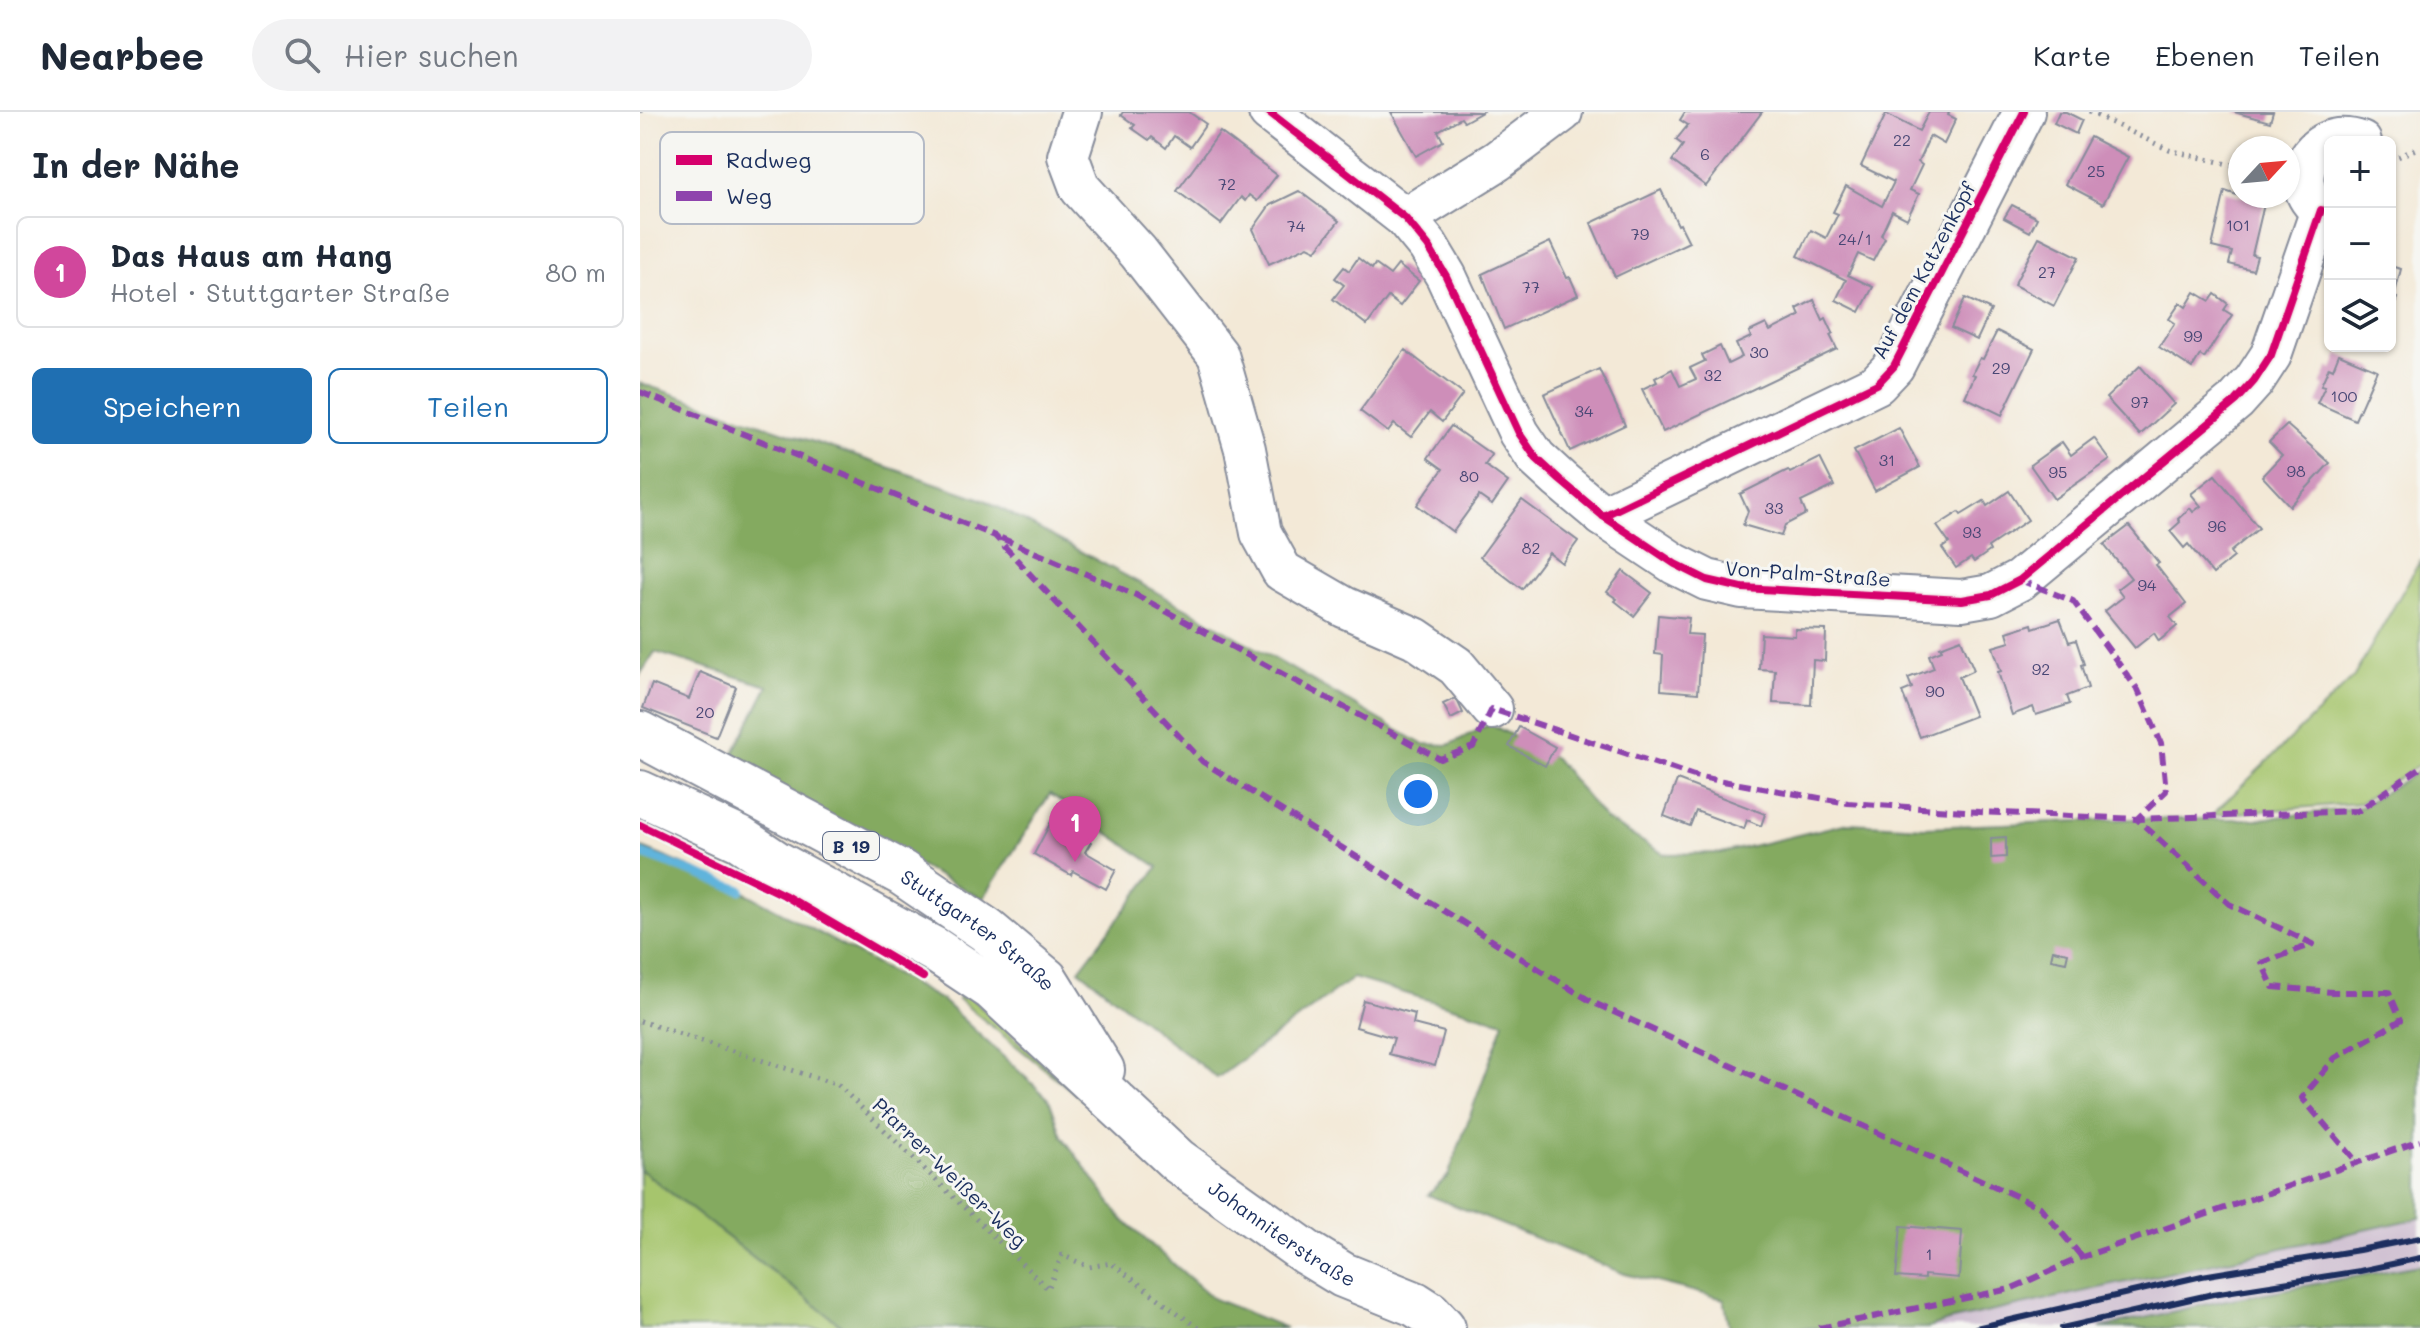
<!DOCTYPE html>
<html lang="de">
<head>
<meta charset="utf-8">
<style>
  :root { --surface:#fff; --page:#f2f2f3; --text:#1f2937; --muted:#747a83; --line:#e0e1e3; --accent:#1f6fb2 }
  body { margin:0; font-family:Mali,sans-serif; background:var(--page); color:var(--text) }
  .controls { position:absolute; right:24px; top:24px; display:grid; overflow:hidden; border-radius:12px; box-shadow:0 2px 6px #0004 }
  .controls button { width:72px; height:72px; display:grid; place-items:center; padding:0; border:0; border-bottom:2px solid var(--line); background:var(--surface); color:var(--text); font:40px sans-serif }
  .compass { position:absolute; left:1588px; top:24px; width:72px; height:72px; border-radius:50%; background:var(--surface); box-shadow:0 2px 6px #0004; rotate:64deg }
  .you { position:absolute; left:778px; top:682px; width:28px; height:28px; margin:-20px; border:6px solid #fff; border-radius:50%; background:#1a73e8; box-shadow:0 0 0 12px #1a73e833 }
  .badge { display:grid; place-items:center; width:52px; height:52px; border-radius:50%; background:var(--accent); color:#fff; font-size:26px; font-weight:700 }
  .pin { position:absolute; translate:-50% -66px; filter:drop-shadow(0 2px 4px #0008) }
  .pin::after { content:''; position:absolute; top:42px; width:28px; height:24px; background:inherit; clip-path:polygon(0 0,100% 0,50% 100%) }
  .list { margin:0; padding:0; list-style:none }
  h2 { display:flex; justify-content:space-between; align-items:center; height:104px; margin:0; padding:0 32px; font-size:34px }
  h2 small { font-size:26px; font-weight:400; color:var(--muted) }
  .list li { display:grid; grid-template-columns:52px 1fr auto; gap:24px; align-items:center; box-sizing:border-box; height:112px; margin:0 16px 16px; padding:0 16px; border:2px solid var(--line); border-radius:12px }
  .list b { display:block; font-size:30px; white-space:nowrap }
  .list p { margin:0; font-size:26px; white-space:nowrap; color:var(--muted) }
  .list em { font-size:26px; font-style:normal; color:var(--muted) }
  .actions { display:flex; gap:16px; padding:24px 32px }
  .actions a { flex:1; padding:18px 0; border:2px solid var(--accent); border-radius:12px; text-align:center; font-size:28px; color:var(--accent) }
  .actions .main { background:var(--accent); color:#fff }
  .icon { flex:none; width:44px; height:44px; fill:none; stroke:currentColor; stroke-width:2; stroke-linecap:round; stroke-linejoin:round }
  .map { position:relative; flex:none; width:1780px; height:1216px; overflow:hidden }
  header { display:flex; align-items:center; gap:48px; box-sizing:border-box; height:112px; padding:0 40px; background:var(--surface); border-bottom:2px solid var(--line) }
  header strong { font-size:38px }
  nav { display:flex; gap:44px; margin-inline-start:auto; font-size:28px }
  .search { width:560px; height:72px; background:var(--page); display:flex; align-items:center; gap:20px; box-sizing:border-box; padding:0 28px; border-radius:44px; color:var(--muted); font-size:30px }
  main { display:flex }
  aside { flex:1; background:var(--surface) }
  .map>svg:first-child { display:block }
  .industrial { fill:#cebed0 }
  .green { fill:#a6c56d; stroke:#607a66; stroke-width:2 }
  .forest { fill:#84aa60; stroke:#506c5f; stroke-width:2 }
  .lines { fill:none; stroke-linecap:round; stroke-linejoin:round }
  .stream { stroke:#60b4dc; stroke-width:9 }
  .building { fill:#ce8eb9 }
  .minor-casing { stroke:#878c9a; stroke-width:44 }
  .major-casing { stroke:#878c9a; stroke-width:48 }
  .path { stroke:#878c9a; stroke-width:5; stroke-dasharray:2 6; stroke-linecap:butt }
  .minor { stroke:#fff; stroke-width:40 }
  .major { stroke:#fff; stroke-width:44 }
  .rail { stroke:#1b2f5e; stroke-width:6 }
  .quiet { stroke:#8e44ad; stroke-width:6; stroke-dasharray:12 6; stroke-linecap:butt }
  .cycleway-casing { stroke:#f6f6f2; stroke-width:13 }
  .cycleway { stroke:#d6006c; stroke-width:8 }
  .labels { text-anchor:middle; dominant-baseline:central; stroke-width:6; stroke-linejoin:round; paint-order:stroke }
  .number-label { font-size:16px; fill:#484775 }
  .shield { fill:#f6f6f2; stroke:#5d6b8a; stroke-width:2 }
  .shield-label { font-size:18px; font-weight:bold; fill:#1b2f5e }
  .street-label { font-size:20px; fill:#1b2f5e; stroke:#f6f6f2 }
  .key { fill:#f6f6f2; stroke:#b4bac6; stroke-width:2 }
  .key-label { font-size:22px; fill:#1b2f5e }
</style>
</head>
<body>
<header>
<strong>Nearbee</strong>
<div class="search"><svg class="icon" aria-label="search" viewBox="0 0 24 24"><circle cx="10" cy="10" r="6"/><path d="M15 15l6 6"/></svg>Hier suchen</div>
<nav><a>Karte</a><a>Ebenen</a><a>Teilen</a></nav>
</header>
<main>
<aside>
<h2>In der Nähe<small></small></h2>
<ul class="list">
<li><span class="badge" style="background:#d1479c">1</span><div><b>Das Haus am Hang</b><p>Hotel · Stuttgarter Straße</p></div><em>80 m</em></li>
</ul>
<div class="actions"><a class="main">Speichern</a><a>Teilen</a></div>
</aside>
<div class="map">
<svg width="1780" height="1216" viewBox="0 0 1780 1216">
  <rect width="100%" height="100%" fill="#f6f6f2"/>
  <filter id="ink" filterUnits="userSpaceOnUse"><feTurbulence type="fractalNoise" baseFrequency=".0125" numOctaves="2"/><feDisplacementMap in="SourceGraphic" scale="16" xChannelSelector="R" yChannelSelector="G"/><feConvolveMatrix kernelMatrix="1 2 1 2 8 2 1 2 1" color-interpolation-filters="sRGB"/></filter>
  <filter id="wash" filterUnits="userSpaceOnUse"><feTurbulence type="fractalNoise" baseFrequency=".006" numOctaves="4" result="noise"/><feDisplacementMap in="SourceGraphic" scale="32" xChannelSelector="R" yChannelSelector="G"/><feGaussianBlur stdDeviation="1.8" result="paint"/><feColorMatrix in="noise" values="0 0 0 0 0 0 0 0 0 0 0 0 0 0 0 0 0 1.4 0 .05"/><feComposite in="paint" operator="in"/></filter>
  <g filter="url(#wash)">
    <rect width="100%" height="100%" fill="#f3e9d7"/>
    <polygon class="industrial" points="1780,1106 1780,1153 1581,1189 1460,1216 1288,1216 1308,1209"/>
    <g class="green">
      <polygon points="1780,449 1780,652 1720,691 1572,703 1713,566"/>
      <polygon points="323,879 443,988 318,887"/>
      <polygon points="0,1057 205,1216 0,1216"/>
    </g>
    <g class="forest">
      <polygon points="0,271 345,388 559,503 782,632 809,633 850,612 915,646 966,708 1024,742 1082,741 1208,711 1285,715 1492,707 1620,707 1721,695 1780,658 1780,1106 1308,1209 1288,1216 1090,1216 1084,1187 985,1162 788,1083 808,1064 864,910 713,866 577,966 439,858 518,755 410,682 343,787 87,654 128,574 15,540 0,563"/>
      <polygon points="0,735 86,770 303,889 409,987 422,1024 483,1108 574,1187 646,1216 205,1216 0,1057"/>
      <polygon points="1780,1153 1780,1216 1460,1216 1581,1189"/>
    </g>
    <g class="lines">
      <polyline class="stream" points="0,741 101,778"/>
    </g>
    <g id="blocks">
      <g class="building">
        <polygon points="483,0 549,0 566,12 550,35 534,24 526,36 512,25 509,28 492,16 495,13 481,3"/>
        <polygon points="751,0 842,0 824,10 821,6 798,19 803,29 776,44"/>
        <polygon points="1045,0 1122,0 1066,74 1032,49 1043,33 1036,28 1048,13 1040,8"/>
        <polygon points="1289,0 1309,0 1308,3 1316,7 1304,32 1290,24 1278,50 1282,53 1270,78 1279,82 1267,107 1252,99 1241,123 1245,126 1233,149 1218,142 1208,163 1233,175 1220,200 1196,188 1206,168 1158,144 1171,118 1186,126 1198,102 1193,100 1206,74 1242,94 1254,70 1221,54 1246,2 1279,19"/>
        <polygon points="1419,0 1426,0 1442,8 1436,22 1414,11"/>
        <polygon points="1594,0 1633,0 1630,10"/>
        <polygon points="580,20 637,63 617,89 609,83 605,89 601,85 581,112 537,79"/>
        <polygon points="1450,25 1488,45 1463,92 1425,72"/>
        <polygon points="1021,78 1038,113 1040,112 1049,130 975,165 951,111"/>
        <polygon points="659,79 699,109 676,138 668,134 629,152 613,117 630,93"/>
        <polygon points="1585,79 1600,84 1625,88 1612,143 1617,144 1613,158 1589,152 1592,140 1572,135"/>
        <polygon points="1372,93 1397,106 1390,120 1364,106"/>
        <polygon points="1399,125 1439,145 1414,194 1374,173"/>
        <polygon points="910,130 927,166 930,165 938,183 864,217 842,162"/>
        <polygon points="718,146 732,157 735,152 750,163 758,153 779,169 760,194 748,185 727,213 693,187 704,173 695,166 704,155 709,159"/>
        <polygon points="1750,154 1761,157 1754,185 1757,186 1752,205 1750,205"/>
        <polygon points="1555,180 1570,189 1575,182 1588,192 1584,198 1592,203 1564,246 1560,243 1552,256 1519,235 1535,211 1529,207 1540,191 1546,195"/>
        <polygon points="1325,186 1351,198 1337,228 1311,216"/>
        <polygon points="1174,188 1183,208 1186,206 1193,221 1190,223 1197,237 1023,320 1002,277 1017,270 1015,266 1032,257 1040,274 1056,267 1050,256 1065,249 1062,243 1080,234 1088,252 1102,245 1096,232 1111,225 1109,220 1126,212 1130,219 1160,204 1157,197"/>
        <polygon points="1357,219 1394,237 1362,303 1325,285 1335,263 1332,262 1340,246 1343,247"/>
        <polygon points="765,238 823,282 802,310 790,300 771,325 754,312 748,320 720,299"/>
        <polygon points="1699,242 1737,258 1715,308 1677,291 1685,274 1681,273 1689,255 1693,257"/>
        <polygon points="1500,254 1534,292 1500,323 1466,286"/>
        <polygon points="959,257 985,313 930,339 904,282"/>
        <polygon points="1647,313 1690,351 1650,394 1622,364 1642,343 1629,330"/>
        <polygon points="811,314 852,343 845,353 868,370 852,393 839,384 813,420 777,393 803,357 788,346"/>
        <polygon points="1259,316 1280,355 1235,379 1214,339"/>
        <polygon points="1454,326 1470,348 1414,387 1390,353 1422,330 1431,343"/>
        <polygon points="1180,346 1194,374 1161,390 1166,402 1145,413 1141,424 1103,413 1108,399 1100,382 1148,358 1150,361"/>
        <polygon points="1575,363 1619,416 1590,440 1594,445 1573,462 1548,432 1544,436 1530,419 1540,410 1538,407 1550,396 1553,400 1561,394 1551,382"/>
        <polygon points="1369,379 1388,408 1348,435 1350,439 1334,450 1331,446 1316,456 1302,436 1309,431 1297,414 1319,400 1321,403 1344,389 1347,394"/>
        <polygon points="882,388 938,429 922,451 909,441 882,477 840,445"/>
        <polygon points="1489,414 1519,451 1516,453 1546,492 1530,505 1537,514 1519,529 1514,521 1495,536 1465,499 1483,485 1477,477 1491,466 1464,433"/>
        <polygon points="983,459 1012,481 994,504 975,489 977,487 967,480"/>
        <polygon points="1018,503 1049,506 1047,522 1062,523 1058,581 1021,578 1023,543 1015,542"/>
        <polygon points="1420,507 1429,530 1436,528 1444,552 1441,553 1448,576 1427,584 1430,592 1396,603 1393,595 1372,603 1358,560 1361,559 1353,535 1370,530 1367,520 1392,512 1393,516"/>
        <polygon points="1155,517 1186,518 1185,549 1173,548 1171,593 1133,591 1135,558 1119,557 1121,522 1155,524"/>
        <polygon points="1321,527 1334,558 1319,565 1335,604 1280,625 1262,580 1272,576 1268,566 1294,556 1289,543 1302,538 1300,535"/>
        <polygon points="60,560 96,575 76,625 3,596 12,572 49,587"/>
        <polygon points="816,586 823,601 811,607 803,592"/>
        <polygon points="879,615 915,635 905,654 869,634"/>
        <polygon points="1037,668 1125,702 1121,714 1107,708 1104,717 1056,699 1050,714 1024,704"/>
        <polygon points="412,708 451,730 445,740 476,758 466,777 433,759 431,763 394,742"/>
        <polygon points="1366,725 1366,745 1351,746 1351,726"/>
        <polygon points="1413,838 1428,841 1426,850 1411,847"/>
        <polygon points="723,888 775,902 773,912 804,920 795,954 749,942 754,926 716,915"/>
        <polygon points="1261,1114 1322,1119 1319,1166 1284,1163 1284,1167 1256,1165"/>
      </g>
    </g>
  </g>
  <g filter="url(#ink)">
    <use href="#blocks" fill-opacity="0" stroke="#878c9a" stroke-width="2"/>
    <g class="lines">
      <g class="minor-casing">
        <g id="minor">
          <polyline points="442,0 428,44 440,76 498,140 578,243 605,337 621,421 642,459 704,495 775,526 816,554 852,597"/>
          <polyline points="629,0 765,106 788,134 806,164 879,321 896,346 920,368 963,404 1035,452 1067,468 1102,476 1322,488 1351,483 1380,468 1596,289 1614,269 1631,243 1681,98"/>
          <path d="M1690,102C1640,83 1667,11 1721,30"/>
          <polyline points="765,106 857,49 922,0"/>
          <polyline points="963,404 1237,272 1254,254 1384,0"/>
        </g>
      </g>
      <g class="major-casing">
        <g id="major">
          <path id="s1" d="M0,622L262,761L346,818L406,868L462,958"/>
          <path id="s2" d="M0,681L100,727L136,751L295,838L352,876L538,1049L667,1141L703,1163L775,1192L789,1201L803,1216"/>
        </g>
      </g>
      <g class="path">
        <polyline points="1449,0 1529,38 1600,55"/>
        <polyline points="0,1 0,0"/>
        <polyline points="1751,48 1780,35"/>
        <polyline points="0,909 198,973 408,1177 422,1143 449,1155 471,1151 558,1216"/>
      </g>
      <use href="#minor" class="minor"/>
      <use href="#major" class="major"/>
      <g class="rail">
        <polyline points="1336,1216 1562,1164 1719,1138 1780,1126"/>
        <polyline points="1422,1216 1573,1182 1720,1159 1780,1146"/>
      </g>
      <g class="quiet">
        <polyline points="0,280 355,424 563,650 952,890 1400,1095 1442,1145"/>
        <polyline points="361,426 496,483 800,647 833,635 852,597 1054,664 1208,691 1340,700 1497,707 1718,699 1780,656"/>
        <polyline points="1380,468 1433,489 1498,578 1521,631 1526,679 1497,707 1589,792 1673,832 1622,851 1633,875 1692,880 1749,880 1761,908 1695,946 1662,986 1717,1050"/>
        <polyline points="1179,1216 1370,1177 1442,1145 1780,1029"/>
      </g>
      <g class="cycleway-casing">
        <g id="cycleway">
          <polyline points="629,0 765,106 788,134 806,164 879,321 896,346 920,368 963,404 1035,452 1067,468 1102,476 1322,488 1351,483 1380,468 1596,289 1614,269 1631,243 1681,98"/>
          <polyline points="963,404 1237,272 1254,254 1384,0"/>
          <polyline points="0,713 144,783 283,865"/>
        </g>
      </g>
      <use href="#cycleway" class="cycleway"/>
    </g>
  </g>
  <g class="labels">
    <g class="number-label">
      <text x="1262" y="27">22</text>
      <text x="1065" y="41">6</text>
      <text x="1456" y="58">25</text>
      <text x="587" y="71">72</text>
      <text x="1598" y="112">101</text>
      <text x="656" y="113">74</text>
      <text x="1000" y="121">79</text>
      <text x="1215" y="126">24/1</text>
      <text x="1407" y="159">27</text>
      <text x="891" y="174">77</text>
      <text x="1553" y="223">99</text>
      <text x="1119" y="239">30</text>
      <text x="1361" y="255">29</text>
      <text x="1073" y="262">32</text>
      <text x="1704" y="283">100</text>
      <text x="1500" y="289">97</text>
      <text x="944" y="298">34</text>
      <text x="1247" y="347">31</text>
      <text x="1656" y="358">98</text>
      <text x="1418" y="359">95</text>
      <text x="829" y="363">80</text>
      <text x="1134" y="395">33</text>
      <text x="1577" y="413">96</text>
      <text x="1332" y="419">93</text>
      <text x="891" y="435">82</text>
      <text x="1507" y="472">94</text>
      <text x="1401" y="556">92</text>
      <text x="1295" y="578">90</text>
      <text x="65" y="599">20</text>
      <text x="1289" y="1141">1</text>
    </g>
    <rect class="shield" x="183" y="720" width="56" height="28" rx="6"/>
    <g class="shield-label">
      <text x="211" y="734">B 19</text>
    </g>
    <g class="street-label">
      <text transform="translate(1283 158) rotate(-62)">Auf dem Katzenkopf</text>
      <text transform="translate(1168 461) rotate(4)">Von-Palm-Straße</text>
      <text stroke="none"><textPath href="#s1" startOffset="392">Stuttgarter Straße</textPath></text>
      <text transform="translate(310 1060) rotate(44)">Pfarrer-Weißer-Weg</text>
      <text stroke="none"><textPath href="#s2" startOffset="784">Johanniterstraße</textPath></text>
    </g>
  </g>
  <rect x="20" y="20" width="264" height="92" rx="12" class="key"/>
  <rect x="36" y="43" width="36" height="10" fill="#d6006c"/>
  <rect x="36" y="79" width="36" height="10" fill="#8e44ad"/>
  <g class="key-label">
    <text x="86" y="56">Radweg</text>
    <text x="86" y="92">Weg</text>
  </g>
</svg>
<div class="controls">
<button>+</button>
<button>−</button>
<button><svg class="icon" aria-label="layers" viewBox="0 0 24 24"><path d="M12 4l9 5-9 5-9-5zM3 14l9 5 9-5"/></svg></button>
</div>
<svg class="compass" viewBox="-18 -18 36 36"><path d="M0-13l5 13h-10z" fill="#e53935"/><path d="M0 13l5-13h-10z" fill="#747a83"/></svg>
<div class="you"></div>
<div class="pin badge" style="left:435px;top:750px;background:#d1479c">1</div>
</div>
</main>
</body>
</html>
